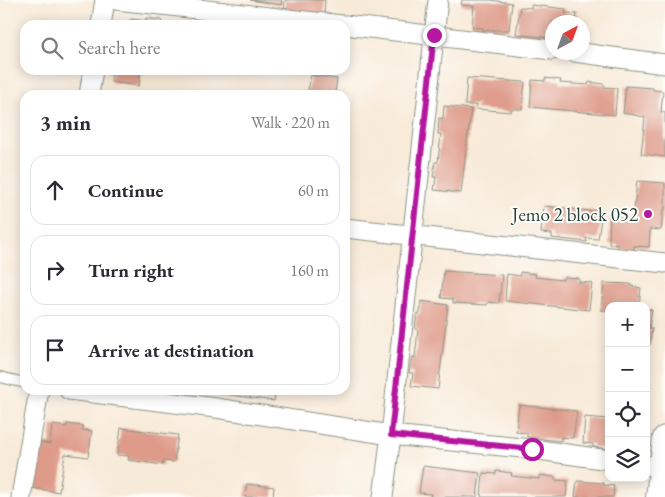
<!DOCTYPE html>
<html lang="en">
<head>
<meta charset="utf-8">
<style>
  :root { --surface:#fff; --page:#f7f7f7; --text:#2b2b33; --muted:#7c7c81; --line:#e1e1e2 }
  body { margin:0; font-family:"EB Garamond",serif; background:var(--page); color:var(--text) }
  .controls { position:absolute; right:15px; bottom:15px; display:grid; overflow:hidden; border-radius:10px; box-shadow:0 2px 12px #0003 }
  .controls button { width:45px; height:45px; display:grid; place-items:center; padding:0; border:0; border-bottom:1px solid var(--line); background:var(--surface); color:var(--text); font:25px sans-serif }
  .compass { position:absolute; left:545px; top:15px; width:45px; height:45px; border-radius:50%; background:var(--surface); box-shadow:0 2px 12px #0003; rotate:41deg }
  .stop { position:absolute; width:15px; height:15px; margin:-11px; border:4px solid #b5179e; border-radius:50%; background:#fff }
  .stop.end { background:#b5179e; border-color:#fff; box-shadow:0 1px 5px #0008 }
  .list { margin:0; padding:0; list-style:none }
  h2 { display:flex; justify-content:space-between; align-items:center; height:65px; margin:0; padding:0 20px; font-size:21px }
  h2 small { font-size:16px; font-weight:400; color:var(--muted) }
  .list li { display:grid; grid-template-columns:32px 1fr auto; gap:15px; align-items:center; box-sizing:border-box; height:70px; margin:0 10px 10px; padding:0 10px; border:1px solid var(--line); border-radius:15px }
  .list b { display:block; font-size:19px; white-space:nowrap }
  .list em { font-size:16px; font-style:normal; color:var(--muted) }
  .icon { flex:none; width:28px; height:28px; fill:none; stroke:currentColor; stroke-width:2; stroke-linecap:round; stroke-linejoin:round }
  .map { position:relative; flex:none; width:665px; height:497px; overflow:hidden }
  .search { position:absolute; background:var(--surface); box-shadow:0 2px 12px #0003; left:20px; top:20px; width:330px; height:55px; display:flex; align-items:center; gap:12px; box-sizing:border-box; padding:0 18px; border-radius:15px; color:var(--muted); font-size:19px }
  .panel { position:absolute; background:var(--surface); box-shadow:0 2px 12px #0003; left:20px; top:90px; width:330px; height:305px; border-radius:15px }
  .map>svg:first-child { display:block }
  .building { fill:#de9b8a }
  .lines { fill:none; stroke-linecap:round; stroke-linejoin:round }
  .service-casing { stroke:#8c9486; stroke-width:12 }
  .minor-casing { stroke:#8c9486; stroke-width:21 }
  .tertiary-casing { stroke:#8c9486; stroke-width:26 }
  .service { stroke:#fff; stroke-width:10 }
  .minor { stroke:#fff; stroke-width:19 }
  .tertiary { stroke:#fff; stroke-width:24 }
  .route { stroke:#b5179e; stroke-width:6 }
  .poi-dot { fill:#b5179e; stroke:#fdfcf7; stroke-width:2 }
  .labels { text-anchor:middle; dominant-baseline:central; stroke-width:4; stroke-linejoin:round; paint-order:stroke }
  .poi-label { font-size:19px; fill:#1f3d34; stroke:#fdfcf7; text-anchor:end }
</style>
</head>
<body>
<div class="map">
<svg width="665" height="497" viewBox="0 0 665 497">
  <rect width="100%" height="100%" fill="#fdfcf7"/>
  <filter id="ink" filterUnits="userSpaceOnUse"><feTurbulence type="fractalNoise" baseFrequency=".02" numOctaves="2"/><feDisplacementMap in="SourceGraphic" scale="10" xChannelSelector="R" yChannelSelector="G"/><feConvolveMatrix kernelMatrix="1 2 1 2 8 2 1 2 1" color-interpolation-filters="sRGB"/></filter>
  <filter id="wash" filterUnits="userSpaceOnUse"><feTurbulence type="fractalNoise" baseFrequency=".0096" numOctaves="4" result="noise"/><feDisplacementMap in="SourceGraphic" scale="20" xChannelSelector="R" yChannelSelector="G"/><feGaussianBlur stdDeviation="1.12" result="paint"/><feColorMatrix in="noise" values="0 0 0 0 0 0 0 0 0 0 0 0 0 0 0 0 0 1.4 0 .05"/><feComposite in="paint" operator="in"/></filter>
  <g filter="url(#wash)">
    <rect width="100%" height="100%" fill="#f8ead8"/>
    <g id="blocks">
      <g class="building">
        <polygon points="250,0 282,0 281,5"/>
        <polygon points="285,0 325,0 324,14 284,11"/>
        <polygon points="462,0 490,0 512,3 509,30 483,30 483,28 472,27 474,6 461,5"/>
        <polygon points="531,5 566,9 565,13 577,14 576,22 552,22 552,38 516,34 520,7 531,8"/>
        <polygon points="146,18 162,20 161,23 166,25 130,25 131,19 146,21"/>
        <polygon points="109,70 141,70 139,86 111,82 112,73 108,72"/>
        <polygon points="311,75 337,79 335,92 338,92 338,95 307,95"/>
        <polygon points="467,78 525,82 522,109 511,109 511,112 476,109 477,105 465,105"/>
        <polygon points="545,78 561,80 560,83 588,85 589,82 604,84 604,87 617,88 615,115 530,107 532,80 545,81"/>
        <polygon points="626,86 653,88 653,90 663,91 661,112 665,112 665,157 641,154 645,117 623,113"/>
        <polygon points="444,106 471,109 461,193 434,190 436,177 433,177 435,162 438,162 441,134 438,134 439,118 443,119"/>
        <polygon points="637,181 665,183 665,210 663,210 661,230 650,229 649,247 634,246 634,250 618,248 618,245 609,244 610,218 633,219"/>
        <polygon points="544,206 602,212 598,239 586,238 587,242 552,238 552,234 541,233"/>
        <polygon points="444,271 502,275 499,303 488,302 487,305 453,303 453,299 441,298"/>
        <polygon points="520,272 536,274 535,277 563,280 564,277 579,278 579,282 592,283 589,310 505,301 507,274 520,276"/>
        <polygon points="604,283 631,284 631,286 641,288 639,306 609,306 609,311 601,310"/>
        <polygon points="421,301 448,305 438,389 411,386 413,373 409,373 412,357 415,358 418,330 415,329 417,314 420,314"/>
        <polygon points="646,309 652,310 649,328 652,328 650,345 646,345"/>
        <polygon points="217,390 276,390 274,401 217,393"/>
        <polygon points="519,405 577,411 573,438 561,437 561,441 527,437 527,433 516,432"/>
        <polygon points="585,417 609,419 608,449 593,447 593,444 583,443"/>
        <polygon points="67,424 83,426 82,430 92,431 88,457 65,454 59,492 32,488 39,442 50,444 52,425 67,427"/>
        <polygon points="121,428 178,435 174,462 163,461 163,465 128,460 129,456 117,455"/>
        <polygon points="423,466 480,473 477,497 430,497 431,494 419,493"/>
        <polygon points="496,471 512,473 511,476 539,479 539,475 555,477 555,480 568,481 566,497 481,497 483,473 496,474"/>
        <polygon points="577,481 604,483 603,485 614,486 613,497 575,497"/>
        <polygon points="247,484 274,487 273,497 245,497"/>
      </g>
    </g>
  </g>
  <g filter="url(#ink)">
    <use href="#blocks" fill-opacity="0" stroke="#8c9486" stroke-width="1"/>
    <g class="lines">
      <g class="service-casing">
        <polyline id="service" points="0,377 25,383"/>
      </g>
      <g class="minor-casing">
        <g id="minor">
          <polyline points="116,0 342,25"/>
          <polyline points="101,25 105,0"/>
          <polyline points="345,25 552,50"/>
          <polyline points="574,52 665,64"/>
          <polyline points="89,95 93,70"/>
          <polyline points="345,228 665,263"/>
          <polyline points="69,390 216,408 391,435 532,449 609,460"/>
          <polyline points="646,465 662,468"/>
          <polyline points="21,497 39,390"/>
          <polyline points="383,497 391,435 438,0"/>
        </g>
      </g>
      <g class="tertiary-casing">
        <polyline id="tertiary" points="658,497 665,438"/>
      </g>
      <use href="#service" class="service"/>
      <use href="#minor" class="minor"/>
      <use href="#tertiary" class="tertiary"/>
    </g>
  </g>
  <g class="lines" filter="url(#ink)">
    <polyline class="route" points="434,35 391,435 532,449"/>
  </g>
  <circle class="poi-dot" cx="648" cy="214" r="5"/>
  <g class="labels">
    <g class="poi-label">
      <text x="638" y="214">Jemo 2 block 052</text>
    </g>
  </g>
</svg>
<div class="controls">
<button>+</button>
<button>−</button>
<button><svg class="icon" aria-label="locate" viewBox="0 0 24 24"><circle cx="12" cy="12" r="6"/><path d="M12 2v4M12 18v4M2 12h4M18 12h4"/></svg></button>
<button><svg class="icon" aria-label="layers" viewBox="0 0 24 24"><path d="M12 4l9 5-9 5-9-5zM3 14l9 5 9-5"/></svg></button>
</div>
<svg class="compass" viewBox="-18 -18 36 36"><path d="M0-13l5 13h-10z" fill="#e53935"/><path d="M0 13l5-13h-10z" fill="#7c7c81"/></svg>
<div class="stop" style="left:532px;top:449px"></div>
<div class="stop end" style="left:434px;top:35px"></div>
<div class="search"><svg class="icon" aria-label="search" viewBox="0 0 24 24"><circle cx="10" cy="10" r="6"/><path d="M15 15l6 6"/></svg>Search here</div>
<section class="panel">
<h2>3 min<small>Walk · 220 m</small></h2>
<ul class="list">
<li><svg class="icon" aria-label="ahead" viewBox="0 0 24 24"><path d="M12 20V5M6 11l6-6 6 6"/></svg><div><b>Continue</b></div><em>60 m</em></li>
<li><svg class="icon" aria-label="right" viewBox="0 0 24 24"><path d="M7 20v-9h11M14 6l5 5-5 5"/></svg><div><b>Turn right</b></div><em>160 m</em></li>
<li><svg class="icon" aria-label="arrive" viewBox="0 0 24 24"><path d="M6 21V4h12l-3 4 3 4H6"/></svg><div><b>Arrive at destination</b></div></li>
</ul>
</section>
</div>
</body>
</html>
